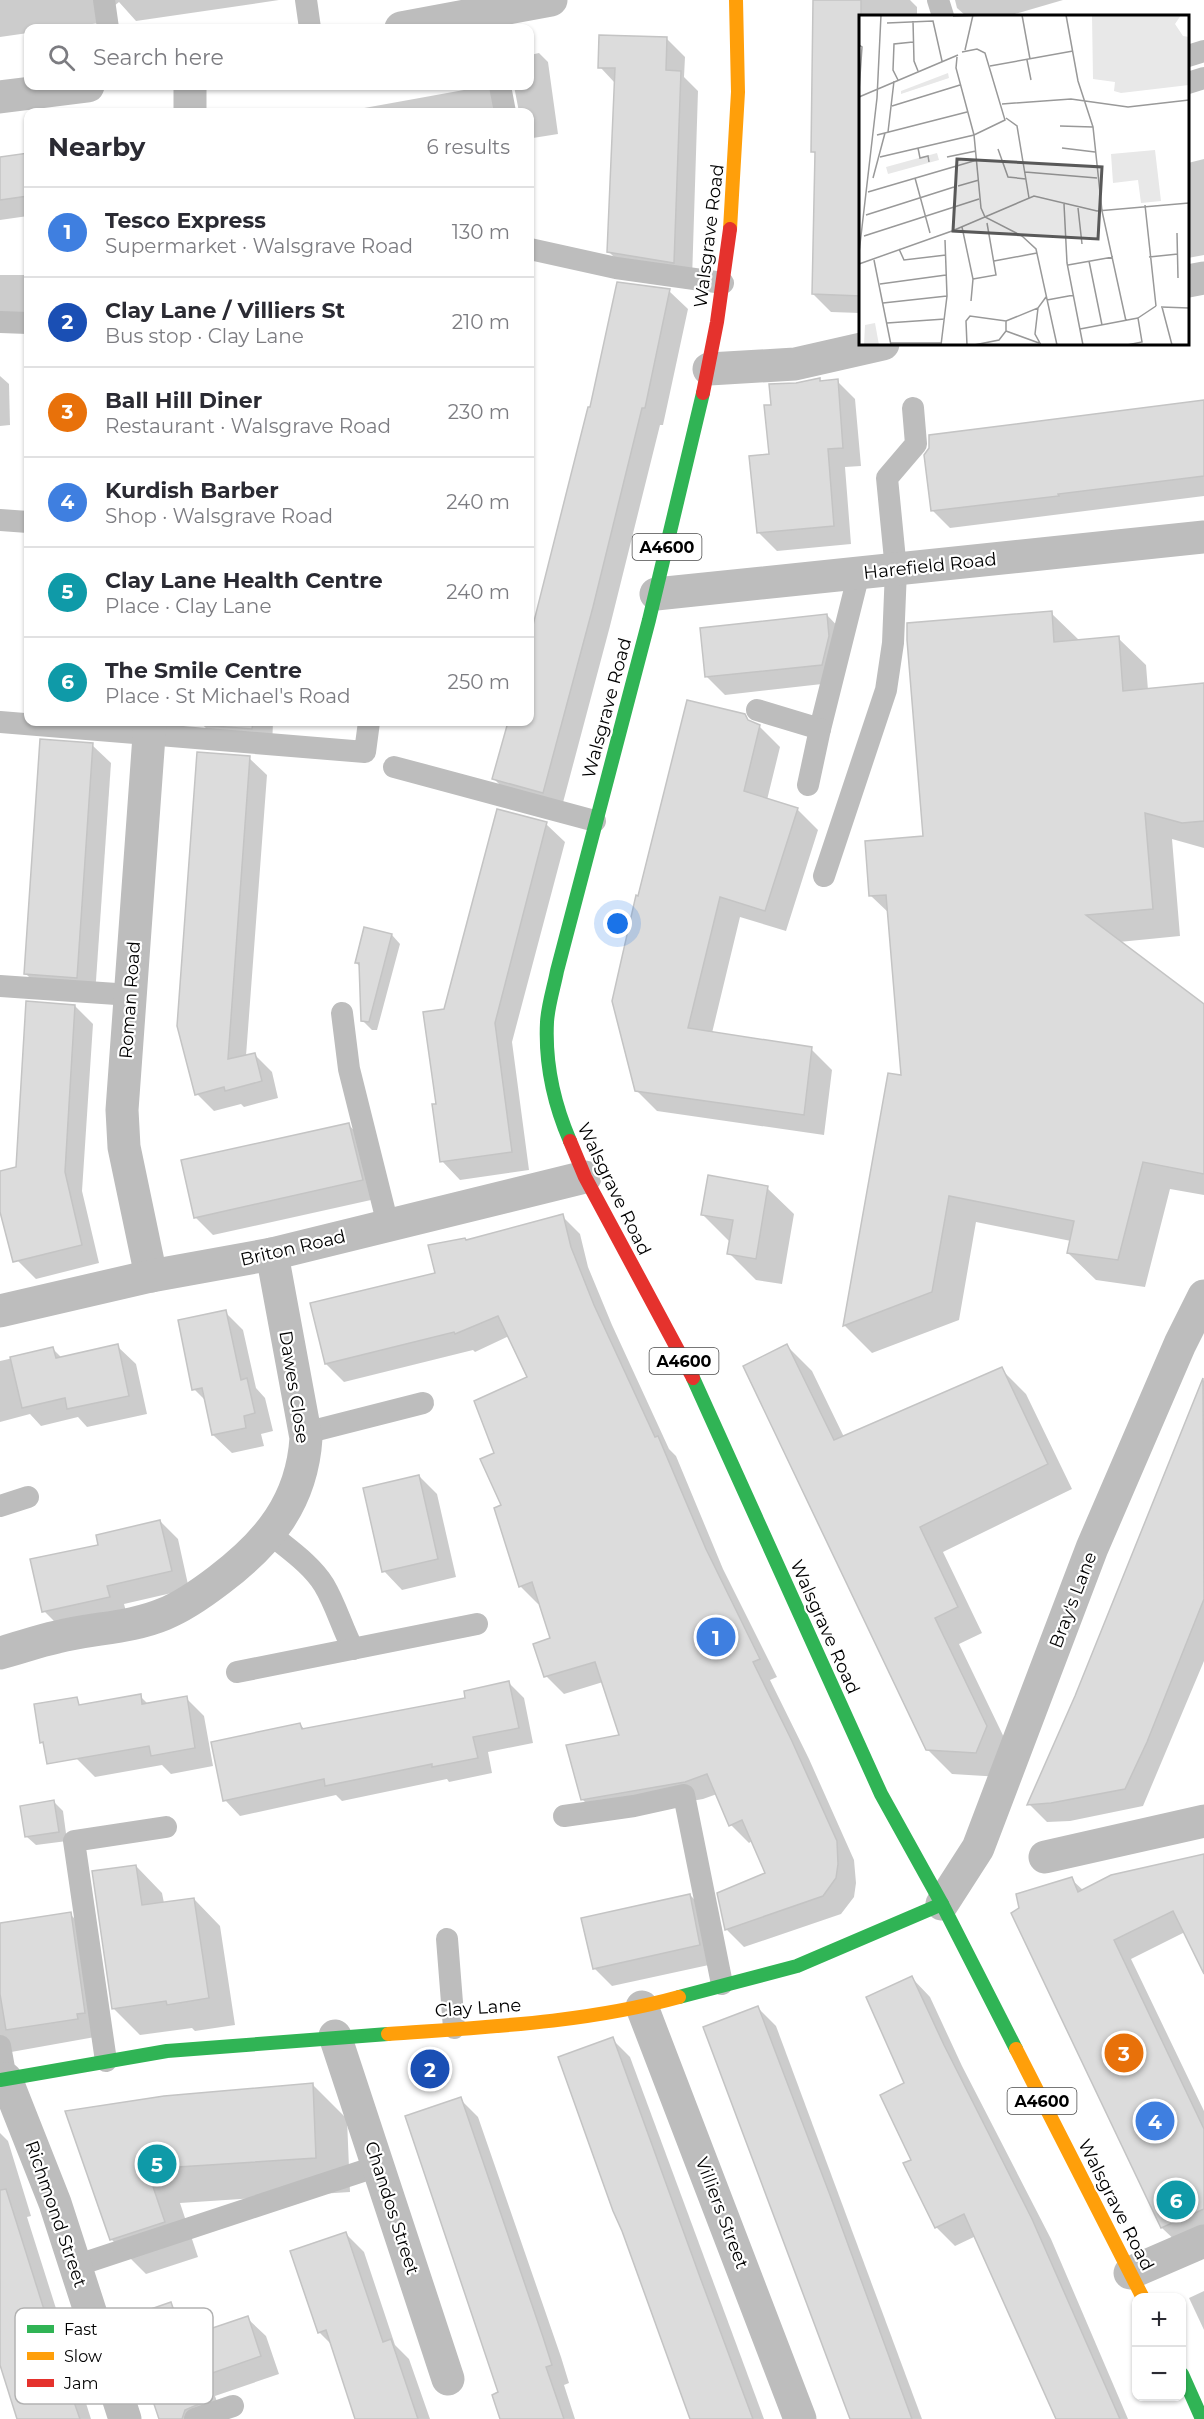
<!DOCTYPE html>
<html lang="en">
<head>
<meta charset="utf-8">
<style>
  :root { --surface:#fff; --page:#f2f2f3; --text:#2b2b33; --muted:#7c7c81; --line:#e1e1e2; --accent:#0f766e }
  body { margin:0; font-family:Montserrat,sans-serif; background:var(--page); color:var(--text) }
  .controls { position:absolute; right:18px; bottom:18px; display:grid; overflow:hidden; border-radius:12px; box-shadow:0 2px 4px #0004 }
  .controls button { width:54px; height:54px; display:grid; place-items:center; padding:0; border:0; border-bottom:2px solid var(--line); background:var(--surface); color:var(--text); font:30px sans-serif }
  .you { position:absolute; left:618px; top:924px; width:21px; height:21px; margin:-15px; border:4px solid #fff; border-radius:50%; background:#1a73e8; box-shadow:0 0 0 9px #1a73e833 }
  .badge { display:grid; place-items:center; width:39px; height:39px; border-radius:50%; background:var(--accent); color:#fff; font-size:20px; font-weight:700 }
  .pin { position:absolute; translate:-50% -50%; border:3px solid #fff; box-shadow:0 2px 6px #0006 }
  .list { margin:0; padding:0; list-style:none }
  h2 { display:flex; justify-content:space-between; align-items:center; height:78px; margin:0; padding:0 24px; font-size:26px }
  h2 small { font-size:20px; font-weight:400; color:var(--muted) }
  .list li { display:grid; grid-template-columns:39px 1fr auto; gap:18px; align-items:center; box-sizing:border-box; height:90px; padding:0 24px; border-top:2px solid var(--line) }
  .list b { display:block; font-size:22px; white-space:nowrap }
  .list p { margin:0; font-size:20px; white-space:nowrap; color:var(--muted) }
  .list em { font-size:20px; font-style:normal; color:var(--muted) }
  .icon { flex:none; width:33px; height:33px; fill:none; stroke:currentColor; stroke-width:2; stroke-linecap:round; stroke-linejoin:round }
  .map { position:relative; flex:none; width:1204px; height:2419px; overflow:hidden }
  .search { position:absolute; background:var(--surface); box-shadow:0 2px 4px #0004; left:24px; top:24px; width:510px; height:66px; display:flex; align-items:center; gap:15px; box-sizing:border-box; padding:0 21px; border-radius:12px; color:var(--muted); font-size:22px }
  .panel { position:absolute; background:var(--surface); box-shadow:0 2px 4px #0004; left:24px; top:108px; width:510px; height:618px; border-radius:12px }
  .map>svg:first-child { display:block }
  .shadow { fill:#0003 }
  .building { fill:#dcdcdc; stroke:#c4c4c4; stroke-width:1.5 }
  .lines { fill:none; stroke-linecap:round; stroke-linejoin:round }
  .lane { stroke:#bdbdbd; stroke-width:22 }
  .street { stroke:#bdbdbd; stroke-width:33 }
  .fast { stroke:#30b455; stroke-width:14 }
  .slow { stroke:#ff9f0a; stroke-width:14 }
  .jam { stroke:#e5322d; stroke-width:14 }
  .labels { text-anchor:middle; dominant-baseline:central; stroke-width:4.5; stroke-linejoin:round; paint-order:stroke }
  .shield { fill:#fff; stroke:#4c4c4c; stroke-width:1.5 }
  .shield-label { font-size:16px; font-weight:bold; fill:#000 }
  .street-label { font-size:18px; fill:#000; stroke:#fff }
  .inset-road { fill:none; stroke:#999; stroke-width:1.5 }
  .view { fill:#595959; fill-opacity:0.15; stroke:#595959; stroke-width:3 }
  .inset-edge { fill:none; stroke:#000; stroke-width:3 }
  .key { fill:#fff; stroke:#b2b2b2; stroke-width:1.5 }
  .key-label { font-size:16px; fill:#000 }
</style>
</head>
<body>
<div class="map">
<svg width="1204" height="2419" viewBox="0 0 1204 2419">
  <rect width="100%" height="100%" fill="#fff"/>
  <g class="shadow">
    <polygon points="0,0 279,0 136,21 119,2 108,11 107,22 63,28 28,28 28,33 0,37"/>
    <polygon points="814,0 910,0 917,7 917,16 860,16 860,313 831,312 813,294 817,155 812,151"/>
    <polygon points="955,0 1063,0 1008,16 966,16 957,8"/>
    <polygon points="667,39 685,57 684,77 698,91 692,280 627,270 609,252 615,83 600,67"/>
    <polygon points="539,53 548,62 558,134 533,138 530,135 530,112 519,112 514,86 530,86 530,55"/>
    <polygon points="486,86 505,104 506,112 342,112"/>
    <polygon points="28,155 28,216 0,220 0,158"/>
    <polygon points="1204,159 1204,255 1188,258 1188,163"/>
    <polygon points="0,275 28,275 28,321 0,318"/>
    <polygon points="669,291 688,309 663,425 660,425 610,626 561,810 512,797 494,779 509,722 530,722 530,645 591,409"/>
    <polygon points="0,376 9,384 10,425 0,426"/>
    <polygon points="819,379 822,382 837,381 855,399 861,466 845,467 851,544 777,551 758,532 770,456 773,406 796,384"/>
    <polygon points="1204,401 1204,496 950,528 932,510 1058,422 1057,419"/>
    <polygon points="1051,613 1079,640 1118,638 1146,665 1148,690 1204,684 1204,848 1172,839 1180,936 1119,942 1204,1005 1204,1195 1170,1189 1145,1287 1096,1280 1068,1253 1071,1241 976,1222 959,1320 872,1353 845,1326 889,1074 903,1077 890,914 871,896 925,838"/>
    <polygon points="827,615 845,634 840,682 725,695 707,677"/>
    <polygon points="202,722 273,722 272,747 220,743 202,724"/>
    <polygon points="750,722 759,726 780,747 767,800 797,809 818,830 786,931 740,917 712,1033 811,1049 832,1070 824,1135 657,1111 636,1090 639,897"/>
    <polygon points="92,745 111,763 95,995 44,992 26,974"/>
    <polygon points="249,758 267,775 246,1056 254,1054 272,1072 278,1098 244,1107 241,1104 214,1111 197,1094"/>
    <polygon points="546,824 565,842 512,1042 529,1170 460,1180 442,1161 446,1010"/>
    <polygon points="392,935 400,944 377,1030 372,1030 363,1021 361,967 356,963"/>
    <polygon points="75,1006 93,1024 82,1191 99,1263 36,1279 18,1261 0,1185 0,1172 17,1168"/>
    <polygon points="348,1124 366,1143 380,1198 213,1235 195,1217"/>
    <polygon points="767,1188 794,1214 782,1284 756,1280 729,1253 729,1241 703,1215"/>
    <polygon points="562,1216 580,1234 588,1267 612,1325 669,1449 676,1456 723,1569 777,1677 770,1680 809,1759 854,1860 856,1883 854,1897 841,1914 744,1947 726,1929 766,1874 752,1841 749,1843 731,1825 717,1794 703,1799 600,1817 582,1799 621,1736 603,1682 564,1694 546,1676 552,1639 540,1603 538,1604 520,1586 503,1506 496,1453 529,1378 509,1336 475,1352 473,1350 344,1382 326,1364 311,1304 437,1274 466,1241"/>
    <polygon points="225,1312 243,1330 256,1388 265,1398 273,1431 261,1434 264,1446 232,1453 213,1435 206,1401 194,1389"/>
    <polygon points="117,1346 136,1364 147,1414 87,1427 78,1417 41,1426 30,1414 0,1422 0,1361 53,1349 62,1358"/>
    <polygon points="787,1346 812,1371 844,1437 1001,1369 1026,1394 1072,1489 943,1552 982,1633 959,1644 1011,1752 1001,1777 952,1774 927,1749"/>
    <polygon points="1204,1379 1204,1661 1143,1806 1070,1821 1047,1822 1029,1804 1077,1696"/>
    <polygon points="419,1476 437,1494 456,1577 402,1590 384,1571"/>
    <polygon points="160,1521 178,1539 189,1589 124,1604 127,1615 62,1629 44,1611 100,1546"/>
    <polygon points="509,1683 524,1698 533,1743 488,1752 492,1773 449,1782 447,1779 342,1801 336,1795 240,1816 225,1800 300,1724 305,1730 466,1699"/>
    <polygon points="140,1696 149,1705 186,1698 204,1716 213,1766 171,1774 162,1765 95,1777 77,1759"/>
    <polygon points="54,1802 63,1811 67,1841 36,1845 27,1837"/>
    <polygon points="1204,1854 1204,1956 1185,1932 1131,1959 1204,2111 1204,2235 1181,2246 1162,2228 1013,1914 1071,1879 1084,1891"/>
    <polygon points="136,1866 162,1893 164,1903 194,1899 220,1926 235,2025 195,2031 192,2028 140,2035 114,2009"/>
    <polygon points="690,1895 708,1913 718,1963 612,1986 594,1968"/>
    <polygon points="70,1914 88,1932 95,2037 0,2054 0,1924"/>
    <polygon points="912,1978 930,1997 962,2066 1051,2239 1128,2419 1057,2419 976,2236 955,2246 936,2227 913,2160 906,2083"/>
    <polygon points="758,2008 776,2026 922,2419 850,2419"/>
    <polygon points="612,2039 630,2057 764,2419 693,2419"/>
    <polygon points="313,2085 347,2119 350,2192 180,2203 198,2257 146,2274 111,2239 67,2113"/>
    <polygon points="460,2099 478,2117 561,2357 569,2383 564,2385 575,2419 502,2419"/>
    <polygon points="0,2133 8,2141 31,2216 27,2217 91,2419 19,2419 0,2359"/>
    <polygon points="346,2234 364,2252 395,2345 409,2359 430,2419 358,2419 333,2346 319,2332"/>
    <polygon points="1204,2291 1204,2330 1189,2298"/>
    <polygon points="170,2304 188,2322 193,2336 247,2318 266,2336 279,2374 215,2396 223,2419 161,2419"/>
  </g>
  <g class="building">
    <polygon points="813,0 861,0 861,296 812,294 815,152 811,152"/>
    <polygon points="599,35 667,37 666,70 681,71 674,263 607,252 615,68 598,68"/>
    <polygon points="28,153 28,196 0,200 0,157"/>
    <polygon points="617,282 670,289 645,408 642,408 593,607 543,793 492,779 508,722 530,722 530,637 588,407 590,407"/>
    <polygon points="820,378 820,381 838,379 843,448 828,449 834,526 757,533 749,456 769,454 764,405 771,405 769,384 796,383"/>
    <polygon points="1204,400 1204,476 1058,494 1059,496 931,511 924,455 929,448 929,435"/>
    <polygon points="1052,611 1054,642 1119,636 1123,691 1204,683 1204,821 1182,823 1145,813 1153,909 1086,915 1204,1004 1204,1174 1143,1162 1118,1260 1067,1253 1074,1221 949,1196 932,1292 843,1326 888,1073 901,1075 886,895 869,896 865,841 923,836 907,640 907,623"/>
    <polygon points="827,614 829,636 822,665 705,677 700,628"/>
    <polygon points="687,700 745,714 748,720 760,725 744,791 798,808 765,911 720,897 688,1028 812,1047 804,1115 635,1091 612,1001 636,895 638,896"/>
    <polygon points="202,722 253,722 252,729 201,725"/>
    <polygon points="40,739 93,743 77,978 24,974"/>
    <polygon points="197,752 250,756 228,1059 255,1053 262,1081 225,1091 224,1087 195,1095 177,1026"/>
    <polygon points="497,809 547,822 495,1023 512,1152 440,1162 432,1104 436,1104 423,1012 444,1009"/>
    <polygon points="364,927 392,934 369,1022 361,1021 359,963 355,963"/>
    <polygon points="26,1001 75,1005 65,1172 82,1245 13,1262 0,1212 0,1171 16,1167"/>
    <polygon points="349,1123 363,1180 194,1218 181,1160"/>
    <polygon points="708,1175 768,1186 756,1259 727,1254 733,1220 701,1215"/>
    <polygon points="563,1214 571,1247 594,1305 655,1437 658,1436 706,1549 760,1659 753,1662 791,1739 837,1841 838,1864 836,1878 823,1896 725,1930 717,1893 765,1873 742,1820 729,1826 707,1774 685,1782 581,1800 566,1745 619,1735 595,1662 544,1677 533,1644 550,1638 532,1582 519,1587 494,1508 501,1505 480,1459 494,1453 474,1401 527,1377 498,1316 455,1334 454,1332 325,1364 310,1303 435,1273 428,1245 465,1238 466,1240"/>
    <polygon points="226,1310 241,1380 247,1378 255,1413 244,1416 246,1428 212,1435 202,1388 192,1390 178,1320"/>
    <polygon points="118,1344 129,1396 67,1409 65,1398 22,1408 10,1357 53,1347 56,1358"/>
    <polygon points="787,1344 834,1440 1002,1367 1048,1464 920,1527 958,1607 935,1618 987,1726 976,1753 926,1750 743,1366"/>
    <polygon points="1203,1378 1204,1599 1147,1742 1125,1789 1051,1803 1027,1805 1075,1696"/>
    <polygon points="419,1475 438,1559 382,1572 363,1488"/>
    <polygon points="160,1520 172,1571 107,1586 110,1597 42,1612 30,1559 98,1545 96,1535"/>
    <polygon points="509,1681 519,1728 473,1737 478,1758 432,1767 432,1764 325,1786 324,1779 223,1801 211,1742 300,1723 302,1729 465,1698 464,1691"/>
    <polygon points="141,1694 142,1704 187,1696 195,1748 151,1756 149,1746 47,1764 43,1742 40,1743 34,1704 77,1697 79,1705"/>
    <polygon points="54,1800 59,1832 25,1837 20,1806"/>
    <polygon points="1204,1854 1204,1974 1173,1911 1114,1940 1204,2129 1204,2209 1161,2228 1011,1913 1019,1908 1016,1894 1072,1877 1078,1892 1111,1875"/>
    <polygon points="136,1865 142,1905 194,1898 209,1998 167,2005 166,2001 112,2009 92,1871"/>
    <polygon points="690,1894 700,1945 593,1969 581,1918"/>
    <polygon points="71,1912 85,2013 77,2014 78,2019 6,2030 0,1994 0,1923"/>
    <polygon points="912,1976 944,2045 1032,2219 1120,2419 1056,2419 964,2214 935,2228 903,2163 911,2160 880,2095 904,2083 866,1997"/>
    <polygon points="758,2006 830,2195 912,2419 850,2419 703,2027"/>
    <polygon points="613,2037 700,2277 753,2419 690,2419 622,2231 613,2211 558,2057"/>
    <polygon points="313,2083 316,2158 147,2169 165,2222 110,2240 65,2111 164,2096"/>
    <polygon points="461,2097 543,2337 552,2365 546,2367 564,2419 500,2419 492,2395 498,2392 405,2116"/>
    <polygon points="6,2189 65,2376 80,2419 17,2419 0,2365 0,2190"/>
    <polygon points="346,2232 383,2342 391,2339 418,2419 355,2419 326,2330 318,2333 290,2251"/>
    <polygon points="171,2302 183,2338 248,2316 261,2356 198,2378 206,2401 185,2410 182,2419 159,2419 125,2318"/>
  </g>
  <g class="lines">
    <g class="lane">
      <polyline points="104,0 108,28"/>
      <polyline points="306,0 310,28"/>
      <polyline points="938,0 943,16"/>
      <polyline points="1188,56 1204,51"/>
      <polyline points="1188,83 1204,78"/>
      <polyline points="500,86 505,112"/>
      <polyline points="530,249 616,268 723,283"/>
      <polyline points="0,322 28,323"/>
      <polyline points="0,520 28,522"/>
      <polyline points="757,710 820,729 859,573"/>
      <polyline points="0,722 365,752 369,722"/>
      <polyline points="394,767 595,821"/>
      <polyline points="808,785 820,729"/>
      <polyline points="824,876 886,690 893,643 896,570 887,478 916,444 913,408"/>
      <polyline points="0,986 131,995"/>
      <polyline points="342,1013 349,1069 388,1225"/>
      <polyline points="305,1433 423,1403"/>
      <polyline points="0,1506 28,1497"/>
      <path d="M269,1533C288,1549 311,1564 324,1585C336,1605 342,1628 353,1649"/>
      <polyline points="237,1672 477,1624"/>
      <polyline points="564,1816 634,1806 684,1795 722,1984"/>
      <polyline points="447,1939 454,2028"/>
      <polyline points="0,2046 6,2079"/>
      <polyline points="106,2061 74,1841 166,1827"/>
      <polyline points="75,2266 378,2166"/>
      <polyline points="195,2419 233,2406"/>
    </g>
    <g class="street">
      <polyline points="401,28 551,0"/>
      <polyline points="190,86 190,112"/>
      <polyline points="0,97 88,86"/>
      <polyline points="1188,281 1204,278"/>
      <polyline points="709,369 795,364 883,344"/>
      <polyline points="656,594 1204,537"/>
      <polyline points="150,722 122,1110 124,1147 151,1276"/>
      <polyline points="0,1311 151,1276 272,1254 585,1177"/>
      <path d="M0,1653C19,1648 38,1641 57,1637C92,1628 131,1628 164,1614C184,1606 202,1593 219,1580C268,1543 302,1502 306,1438L272,1254"/>
      <polyline points="1045,1857 1204,1821"/>
      <polyline points="942,1904 978,1848 1092,1548 1180,1344 1204,1296"/>
      <polyline points="642,2007 800,2419"/>
      <polyline points="335,2036 448,2379"/>
      <polyline points="6,2079 55,2203 125,2419"/>
      <polyline points="1130,2273 1204,2241"/>
    </g>
    <g class="fast">
      <path d="M570,1141C554,1104 545,1063 547,1022C548,1005 554,987 557,971L649,620L703,393"/>
      <polyline points="693,1378 881,1794 942,1904 1016,2049"/>
      <polyline points="679,1997 797,1966 942,1904"/>
      <polyline points="0,2080 167,2051 388,2034"/>
      <polyline points="1182,2374 1202,2419"/>
    </g>
    <g class="slow">
      <polyline points="730,229 738,92 736,0"/>
      <path d="M388,2034C485,2027 585,2023 679,1997"/>
      <polyline points="1016,2049 1143,2298"/>
    </g>
    <g class="jam">
      <polyline points="703,393 717,322 730,229"/>
      <polyline points="570,1141 585,1177 693,1378"/>
    </g>
  </g>
  <g class="labels">
    <g class="shield">
      <rect x="632.5" y="534" width="69" height="26" rx="4.5"/>
      <rect x="649.5" y="1348" width="69" height="26" rx="4.5"/>
      <rect x="1007.5" y="2088" width="69" height="26" rx="4.5"/>
    </g>
    <g class="shield-label">
      <text x="667" y="547">A4600</text>
      <text x="684" y="1361">A4600</text>
      <text x="1042" y="2101">A4600</text>
    </g>
    <g class="street-label">
      <text transform="translate(709 236) rotate(-83)">Walsgrave Road</text>
      <text transform="translate(930 566) rotate(-6)">Harefield Road</text>
      <text transform="translate(607 708) rotate(-75)">Walsgrave Road</text>
      <text transform="translate(130 1000) rotate(-86)">Roman Road</text>
      <text transform="translate(614 1189) rotate(64)">Walsgrave Road</text>
      <text transform="translate(293 1248) rotate(-13)">Briton Road</text>
      <text transform="translate(294 1387) rotate(81)">Dawes Close</text>
      <text transform="translate(1073 1600) rotate(-69)">Bray's Lane</text>
      <text transform="translate(825 1627) rotate(66)">Walsgrave Road</text>
      <text transform="translate(478 2008) rotate(-4)">Clay Lane</text>
      <text transform="translate(1116 2205) rotate(63)">Walsgrave Road</text>
      <text transform="translate(392 2208) rotate(72)">Chandos Street</text>
      <text transform="translate(722 2213) rotate(69)">Villiers Street</text>
      <text transform="translate(56 2214) rotate(71)">Richmond Street</text>
    </g>
  </g>
  <g transform="translate(859 15)">
    <rect width="330" height="330" fill="#fff"/>
    <path d="M233,0H322L316,9L324,21L330,22V70L262,78L255,76L256,67L234,64ZM89,58L90,63L42,79V76ZM296,135L302,186L282,188L279,165L254,168L252,139ZM78,138L80,145L29,159L27,152ZM16,308L20,330H5L6,310Z" fill="#e8e8e8"/>
    <path class="inset-road" d="M163,0L171,44M207,0L219,66L234,112L243,196L267,306M94,1L130,0M54,6L55,46L59,56M28,8L74,6L83,46M0,30L3,32L0,76M106,35L114,0M98,42L97,53L115,120L122,193L126,202L163,221L177,234L198,330M168,45L172,65M131,51L214,36M39,65L34,55L35,29L54,27M0,82L99,40M143,89L212,84L269,92L330,85M33,91L101,70M147,103L158,111L170,183M201,111L234,112M29,117L35,66M18,120L108,97M59,133L61,143L69,141L70,147M203,133L236,137M139,134L149,162L167,164M21,142L115,120L146,105L126,38L118,34L103,37M88,142L117,136M166,157L238,163M14,163L26,118M56,163L71,218M99,171L120,165M9,177L118,145M205,189L208,248L224,330M286,190L297,291M219,193L223,229M7,200L95,172M103,212L114,264L112,286M318,218L319,263M5,221L120,184M40,234L45,245L87,240M0,238L18,83L22,0M290,242L319,239M15,245L32,330M135,246L178,238M230,246L243,310M0,249L93,216L175,181L238,196L330,188M209,250L254,242M114,264L137,260L128,208M21,269L87,260M188,285L215,280M24,288L88,281M302,292L330,293M303,292L313,330M179,293L176,319L182,330M28,308L86,304M221,314L279,303M147,316L180,328M32,328H82M82,330L88,281L86,225M108,330L107,306L111,301L147,306L179,293L187,282M115,330L140,325L147,316V306M268,330L283,327L279,303L297,291"/>
    <path class="view" d="M98,144L243,152L239,224L94,216Z"/>
    <rect width="330" height="330" class="inset-edge"/>
  </g>
  <rect x="15" y="2308" width="198" height="96" rx="9" class="key"/>
  <rect x="27" y="2325" width="27" height="8" fill="#30b455"/>
  <rect x="27" y="2352" width="27" height="8" fill="#ff9f0a"/>
  <rect x="27" y="2379" width="27" height="8" fill="#e5322d"/>
  <g class="key-label">
    <text x="64" y="2335">Fast</text>
    <text x="64" y="2362">Slow</text>
    <text x="64" y="2389">Jam</text>
  </g>
</svg>
<div class="controls">
<button>+</button>
<button>−</button>
</div>
<div class="you"></div>
<div class="pin badge" style="left:716px;top:1637px;background:#3f7fe0">1</div>
<div class="pin badge" style="left:430px;top:2069px;background:#1a4fb4">2</div>
<div class="pin badge" style="left:1124px;top:2053px;background:#e8710a">3</div>
<div class="pin badge" style="left:1155px;top:2121px;background:#3f7fe0">4</div>
<div class="pin badge" style="left:157px;top:2164px;background:#0f9aa8">5</div>
<div class="pin badge" style="left:1176px;top:2200px;background:#0f9aa8">6</div>
<div class="search"><svg class="icon" aria-label="search" viewBox="0 0 24 24"><circle cx="10" cy="10" r="6"/><path d="M15 15l6 6"/></svg>Search here</div>
<section class="panel">
<h2>Nearby<small>6 results</small></h2>
<ul class="list">
<li><span class="badge" style="background:#3f7fe0">1</span><div><b>Tesco Express</b><p>Supermarket · Walsgrave Road</p></div><em>130 m</em></li>
<li><span class="badge" style="background:#1a4fb4">2</span><div><b>Clay Lane / Villiers St</b><p>Bus stop · Clay Lane</p></div><em>210 m</em></li>
<li><span class="badge" style="background:#e8710a">3</span><div><b>Ball Hill Diner</b><p>Restaurant · Walsgrave Road</p></div><em>230 m</em></li>
<li><span class="badge" style="background:#3f7fe0">4</span><div><b>Kurdish Barber</b><p>Shop · Walsgrave Road</p></div><em>240 m</em></li>
<li><span class="badge" style="background:#0f9aa8">5</span><div><b>Clay Lane Health Centre</b><p>Place · Clay Lane</p></div><em>240 m</em></li>
<li><span class="badge" style="background:#0f9aa8">6</span><div><b>The Smile Centre</b><p>Place · St Michael's Road</p></div><em>250 m</em></li>
</ul>
</section>
</div>
</body>
</html>
